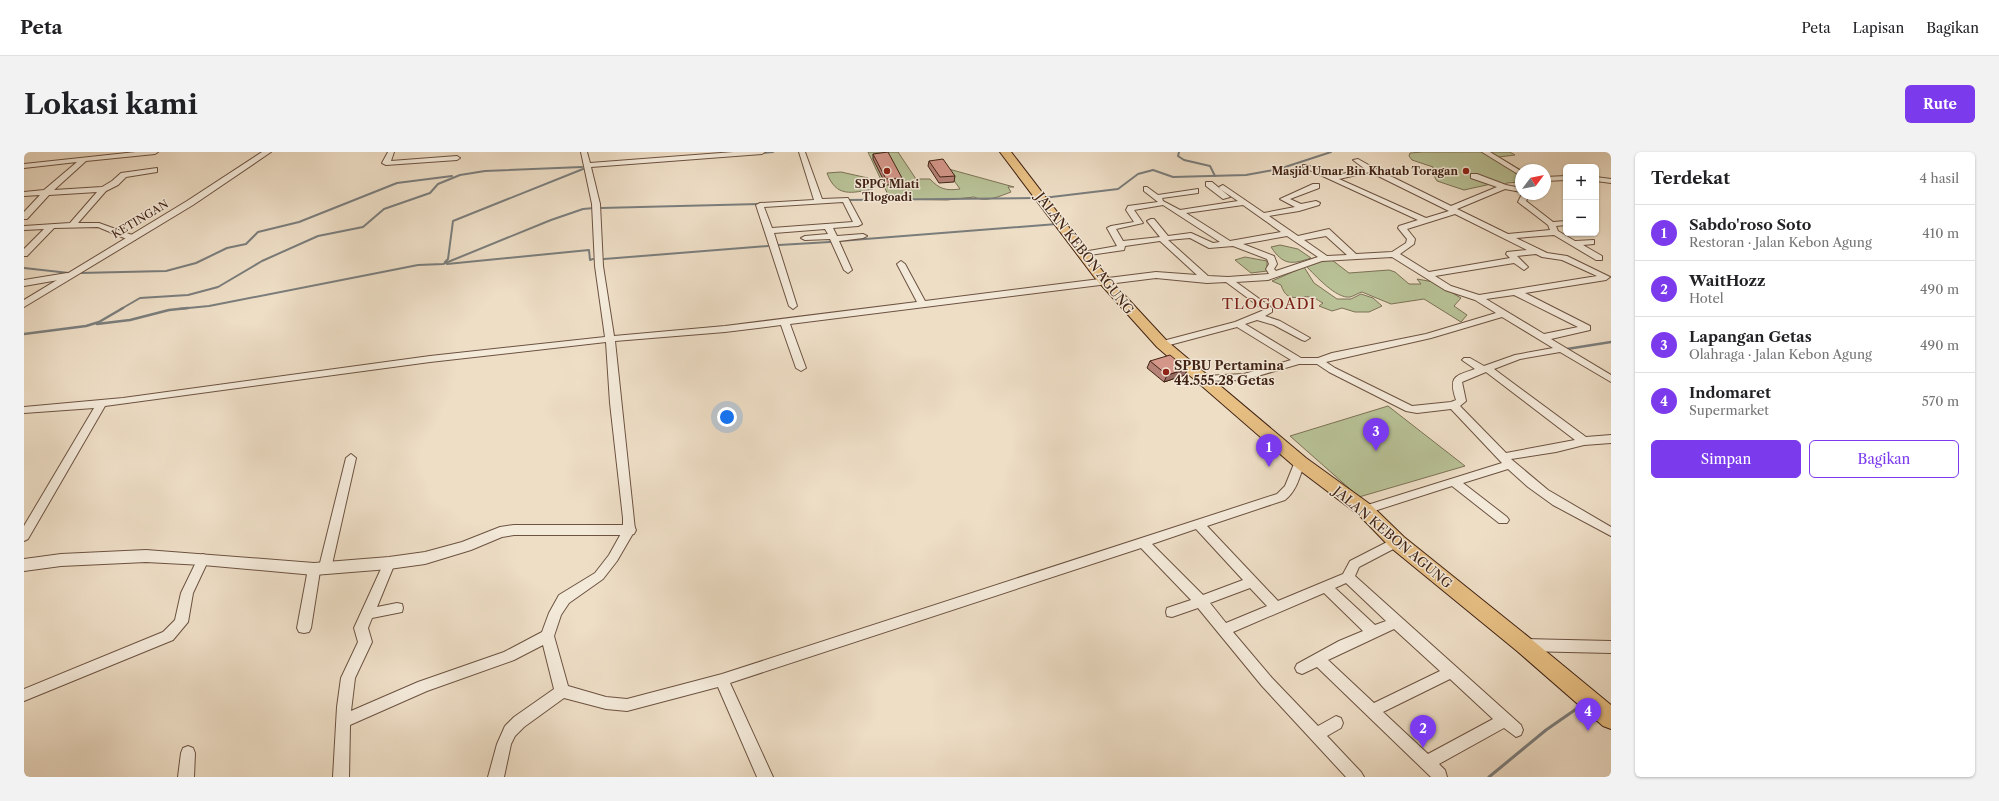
<!DOCTYPE html>
<html lang="id">
<head>
<meta charset="utf-8">
<style>
  :root { --surface:#fff; --page:#f2f2f2; --text:#202124; --muted:#757577; --line:#e0e0e0; --accent:#7c3aed }
  body { margin:0; font-family:"Libre Caslon Text",serif; background:var(--page); color:var(--text) }
  .controls { position:absolute; right:12px; top:12px; display:grid; overflow:hidden; border-radius:6px; box-shadow:0 1px 3px #0004 }
  .controls button { width:36px; height:36px; display:grid; place-items:center; padding:0; border:0; border-bottom:1px solid var(--line); background:var(--surface); color:var(--text); font:20px sans-serif }
  .compass { position:absolute; left:1491px; top:12px; width:36px; height:36px; border-radius:50%; background:var(--surface); box-shadow:0 1px 3px #0004; rotate:58deg }
  .you { position:absolute; left:703px; top:265px; width:14px; height:14px; margin:-10px; border:3px solid #fff; border-radius:50%; background:#1a73e8; box-shadow:0 0 0 6px #1a73e833 }
  .badge { display:grid; place-items:center; width:26px; height:26px; border-radius:50%; background:var(--accent); color:#fff; font-size:13px; font-weight:700 }
  .pin { position:absolute; translate:-50% -33px; filter:drop-shadow(0 1px 2px #0008) }
  .pin::after { content:''; position:absolute; top:21px; width:14px; height:12px; background:inherit; clip-path:polygon(0 0,100% 0,50% 100%) }
  .list { margin:0; padding:0; list-style:none }
  h2 { display:flex; justify-content:space-between; align-items:center; height:52px; margin:0; padding:0 16px; font-size:17px }
  h2 small { font-size:13px; font-weight:400; color:var(--muted) }
  .list li { display:grid; grid-template-columns:26px 1fr auto; gap:12px; align-items:center; box-sizing:border-box; height:56px; padding:0 16px; border-top:1px solid var(--line) }
  .list b { display:block; font-size:15px; white-space:nowrap }
  .list p { margin:0; font-size:13px; white-space:nowrap; color:var(--muted) }
  .list em { font-size:13px; font-style:normal; color:var(--muted) }
  .actions { display:flex; gap:8px; padding:12px 16px }
  .actions a { flex:1; padding:9px 0; border:1px solid var(--accent); border-radius:6px; text-align:center; font-size:14px; color:var(--accent) }
  .actions .main { background:var(--accent); color:#fff }
  .map { position:relative; flex:none; width:1587px; height:625px; overflow:hidden; border-radius:6px }
  header { display:flex; align-items:center; gap:24px; box-sizing:border-box; height:56px; padding:0 20px; background:var(--surface); border-bottom:1px solid var(--line) }
  header strong { font-size:19px }
  nav { display:flex; gap:22px; margin-inline-start:auto; font-size:14px }
  .intro { display:flex; align-items:center; justify-content:space-between; box-sizing:border-box; height:96px; padding:0 24px }
  h1 { margin:0; font-size:28px }
  .button { padding:10px 18px; border-radius:6px; background:var(--accent); color:#fff; font-size:14px; font-weight:700 }
  main { display:flex; gap:24px; padding:0 24px }
  aside { flex:1; background:var(--surface); border-radius:6px; box-shadow:0 1px 3px #0004 }
  .map>svg:first-child { display:block }
  .green { fill:#b8c196; stroke:#7c7256 }
  .lines { fill:none; stroke-linecap:round; stroke-linejoin:round }
  .stream-far2 { stroke:#7a7d7c; stroke-width:2 }
  .stream-far1 { stroke:#7a7d7c; stroke-width:2.5 }
  .stream { stroke:#7a7d7c; stroke-width:3 }
  .minor-casing { stroke:#6c5241; stroke-width:2 }
  .tertiary-casing { stroke:#6c5241; stroke-width:2 }
  .primary-casing { stroke:#412315; stroke-width:2 }
  .minor { fill:#f4eada; fill-rule:evenodd }
  .tertiary { fill:#f4eada; fill-rule:evenodd }
  .primary { fill:#e7bf83; fill-rule:evenodd }
  .wall { fill:#b78277; stroke:#412315 }
  .shaded-wall { fill:#956a61; stroke:#412315 }
  .building { fill:#d5978a; stroke:#412315 }
  .poi-dot { fill:#8f2418; stroke:#f4eada; stroke-width:1.5 }
  .labels { text-anchor:middle; dominant-baseline:central; stroke-width:3; stroke-linejoin:round; paint-order:stroke }
  .far-poi-label { font-size:11px; font-weight:bold; fill:#412315; stroke:#f4eada; text-anchor:end }
  .far-street-label { font-size:11px; fill:#412315; stroke:#f4eada }
  .street-label { font-size:13px; fill:#412315; stroke:#f4eada }
  .poi-label { font-size:13px; font-weight:bold; fill:#412315; stroke:#f4eada; text-anchor:start }
  .quarter-label { font-size:15px; letter-spacing:1px; fill:#7a1f14; stroke:#f4eada }
</style>
</head>
<body>
<header>
<strong>Peta</strong>
<nav><a>Peta</a><a>Lapisan</a><a>Bagikan</a></nav>
</header>
<div class="intro"><h1>Lokasi kami</h1><a class="button">Rute</a></div>
<main>
<div class="map">
<svg width="1587" height="625" viewBox="0 0 1587 625">
  <rect width="100%" height="100%" fill="#eedec6"/>
  <filter id="stains"><feTurbulence type="fractalNoise" baseFrequency=".005" numOctaves="4"/><feColorMatrix values="0 0 0 0 .2 0 0 0 0 .09 0 0 0 0 .02 0 0 0 .5 -.17"/></filter>
  <radialGradient id="worn" r=".72"><stop offset=".6" stop-color="#630" stop-opacity="0"/><stop offset="1" stop-color="#630" stop-opacity=".3"/></radialGradient>
  <g class="green">
    <path d="M844,0H874L892,27H906C915,37 922,39 936,37L921,16L990,35H984L987,40C976,44 962,51 950,45L923,48L866,47Z"/>
    <polygon points="1399,0 1486,0 1491,3 1475,5 1497,18 1497,30 1483,31 1480,33 1467,32 1440,38 1413,29 1410,24 1409,15 1388,8 1385,4 1386,1"/>
    <path d="M817,20L844,26L851,34L849,37C828,41 812,46 803,21Z"/>
    <path d="M1256,93L1274,97L1287,106C1267,113 1259,113 1247,95Z"/>
    <polygon points="1221,105 1243,109 1243,119 1227,121 1211,108"/>
    <path d="M1308,108L1325,121L1365,118L1371,120L1385,132H1397L1393,127L1410,130L1437,146L1430,154L1443,163L1437,170L1400,147L1367,152L1338,140C1334,141 1330,144 1326,145C1312,147 1291,123 1282,114L1298,109Z"/>
    <path d="M1280,115L1290,131L1313,147H1327L1337,142L1349,146L1358,154L1345,160H1331L1318,156L1308,159L1295,154L1299,151C1296,150 1293,147 1290,146C1276,141 1264,154 1257,133L1248,129Z"/>
    <polygon points="1364,254 1441,314 1335,345 1266,284"/>
  </g>
  <g class="lines">
    <g class="stream-far2">
      <polyline points="1155,0 1154,4 1160,8 1186,14 1191,24"/>
      <polyline points="737,1 749,0"/>
      <polyline points="1019,46 1094,37 1114,22 1129,18 1149,25 1222,23 1255,17 1307,0"/>
      <polyline points="823,48 1013,46"/>
      <polyline points="577,56 735,52"/>
      <polyline points="816,89 1033,72"/>
      <polyline points="755,93 806,90"/>
      <polyline points="580,107 744,94"/>
      <polyline points="421,110 424,107 429,69 559,17"/>
      <polyline points="423,112 565,98 566,108 569,107"/>
      <polyline points="0,116 45,121"/>
      <polyline points="55,121 142,119 172,111 203,96 222,92 234,80 275,70 373,31 428,24"/>
      <polyline points="97,157 116,146 164,143 194,135 238,109 294,84 339,75 360,57 406,41 414,32 436,23 461,19 558,15"/>
      <polyline points="154,157 185,154 394,113 419,112 527,68 559,57 570,56"/>
    </g>
    <g class="stream-far1">
      <polyline points="73,172 106,168 145,158 164,156"/>
      <polyline points="0,182 62,174 75,170 99,156"/>
      <polyline points="1543,197 1587,190"/>
    </g>
    <polyline class="stream" points="1465,625 1522,578 1558,553"/>
    <g class="minor-casing">
      <g id="minor">
        <polygon points="112,0 134,0 131,2 62,9 30,38 78,35 88,29 97,21 133,16 133,20 102,25 94,33 82,39 54,71 75,71 111,84 111,88 105,88 74,75 30,76 3,104 0,104 0,97 20,77 0,78 0,74 46,71 73,40 25,43 3,67 0,67 0,60 16,43 0,44 0,40 20,38 53,10 0,16 0,12"/>
        <polygon points="364,0 370,0 367,9 433,4 436,6 433,8 362,13 358,11"/>
        <path d="M557,0H563L566,11L710,0H741L738,2L567,15L576,52L579,114L590,184L701,174L893,150L873,112L877,109L881,112L901,149L1132,120L1173,123L1136,89L1101,94L1100,98L1059,104L1055,102L1059,100L1093,94L1083,76L1087,74L1110,70L1102,58L1104,54L1134,50L1120,39V35H1123L1134,43L1174,37V41L1138,46L1139,49L1156,58L1214,49L1196,37L1195,35L1199,33L1240,61L1271,55L1256,47L1289,32H1295V36L1266,47L1277,52L1292,49L1296,51L1295,53L1275,59L1245,64L1274,84L1305,77L1332,102L1368,100L1382,91L1383,87L1374,76L1375,74L1394,68L1279,15V13H1283L1309,24L1341,17L1329,8L1334,7L1350,16L1427,54L1473,35L1447,26V22H1453L1482,33L1497,36V40L1481,37L1433,57L1484,82L1526,78L1524,73L1494,50L1498,42H1506L1502,49L1529,70L1542,69V73L1532,74L1534,79L1551,89L1570,88V92L1559,93L1578,104V108H1572L1530,83L1492,86L1523,101L1543,104L1586,125L1582,128L1501,141L1566,174V178L1527,187L1587,223V230L1536,200L1496,207L1470,217L1562,285L1587,283V291L1560,293L1532,300L1487,307L1524,338L1587,375V384L1529,353L1504,335L1484,317L1439,331L1483,365L1485,368L1483,371H1475L1428,334L1341,362L1337,361L1335,358L1337,355L1478,311L1427,257L1393,261L1382,259L1305,220L1293,212H1275L1220,228L1177,229L1175,227L1177,225L1180,224L1220,222L1267,208L1213,175L1138,195L1135,194L1133,192L1135,190L1211,170L1240,158L1202,130L1183,131L1132,126L766,172L782,216L777,219L772,216L757,173L701,180L591,189L611,378L593,409L579,427L545,451L537,463L530,484L544,534L582,545L603,547L698,522L1253,342L1261,334L1272,307L1276,306L1281,310C1276,323 1273,339 1261,348L1183,374L1254,449L1319,422L1326,409L1369,387H1377L1379,390L1377,393L1335,415L1331,424L1497,573L1499,578L1497,583L1492,585L1480,576L1415,612L1421,618L1423,625H1407L1293,515L1278,522L1273,520L1271,516L1273,512L1315,489L1339,479L1300,441L1209,480L1248,526L1294,574L1312,564L1317,566L1319,571L1317,576L1303,584L1337,620L1340,625H1322L1238,534L1174,456L1148,465L1143,464L1142,460L1143,456L1167,448L1117,396L706,531L749,625H733L694,535L603,559L582,557L540,546L500,575L491,584L487,592L480,625H464L473,592L481,574L490,565L530,537L519,493L490,508L403,539L326,573L325,625H309L313,555L317,526L334,490L330,476L361,408L365,406L369,408L371,411L353,455L373,451L378,452L379,456L378,460L348,466L344,476L348,490L331,526L327,559L394,530L480,500L518,480L525,461L535,443L571,421L585,403L599,378V366L586,251L582,190L406,210L81,254L4,387L0,389V374L70,256L0,261V255L99,246L406,204L581,185L571,114L568,52ZM1346,20L1425,59L1402,66L1315,27ZM1139,53L1196,90L1189,91L1167,81L1144,84L1130,67H1127L1123,69L1136,85L1099,89L1092,77L1119,71L1110,58ZM1219,53L1257,80L1206,89L1162,61ZM1431,62L1503,98L1483,100L1482,102L1486,106L1405,120L1376,102L1390,92L1391,87L1383,77ZM1263,84L1294,105L1252,119L1250,117L1253,112L1250,104L1219,92ZM1302,84L1323,103L1303,104L1280,88ZM1166,86L1185,96L1209,94L1243,107L1245,112L1242,117L1245,122L1204,125L1184,124L1144,88ZM1512,102L1518,105L1538,108L1573,124L1455,143L1427,134L1411,124L1490,111L1500,118L1504,115L1493,104ZM1368,105L1421,138L1451,148L1472,161L1402,182L1308,201L1294,206H1277L1221,172L1233,168L1250,173L1278,188L1281,189L1286,186L1256,169L1241,164L1248,160V156L1212,130L1244,128L1298,109ZM1490,143L1554,175L1520,182L1462,147ZM1478,165L1529,196L1491,203L1460,214L1446,206H1440L1438,208L1451,217C1431,224 1424,224 1432,248L1427,250L1388,254L1311,216L1302,210L1407,186ZM1462,220L1551,288L1482,301L1436,254L1442,249L1438,230ZM1172,377L1219,428L1179,443L1128,392ZM1322,431L1362,469L1351,473L1311,436ZM1226,436L1243,454L1202,471L1186,451ZM1370,477L1416,519L1350,551L1304,508ZM1426,527L1469,567L1404,602L1359,560Z"/>
        <path d="M775,0H781L798,47L824,46L838,72L834,74L809,76L813,84L839,82L843,84L839,86L815,89L828,118L824,121L820,118L806,87L781,88L777,86L781,84L804,82L801,77L750,81L773,154L769,157L765,154L732,53L736,51L790,48ZM819,50L829,70L748,76L740,55Z"/>
        <polygon points="1458,0 1466,0 1497,19 1497,24"/>
        <polygon points="1542,24 1542,28 1521,29 1521,25"/>
        <polygon points="1572,25 1587,27 1587,31 1572,29"/>
        <polygon points="1182,30 1188,30 1206,45 1199,47 1182,34"/>
        <polygon points="43,121 46,122 46,126 0,134 0,128"/>
        <polygon points="327,302 332,306 307,417 305,420 301,422 296,419 287,476 285,480 280,481 275,480 273,476 284,417 286,414 290,412 295,415 322,306"/>
        <polygon points="179,402 183,404 185,407 169,441 164,470 149,488 0,549 0,537 139,480 151,468 157,441 175,404"/>
        <polygon points="1500,487 1587,489 1587,501 1500,499 1495,497 1493,493 1495,489"/>
        <polygon points="164,594 169,596 171,601 170,625 154,625 157,601 159,596"/>
      </g>
    </g>
    <g class="tertiary-casing">
      <g id="tertiary">
        <polygon points="238,0 247,0 169,53 0,155 0,148 163,49"/>
        <polygon points="490,373 605,373 610,374 612,378 610,382 605,383 490,383 478,385 447,398 401,412 365,417 290,423 179,413 122,410 37,414 0,419 0,407 37,402 122,398 290,411 365,405 401,400 438,390 476,375"/>
      </g>
    </g>
    <g class="primary-casing">
      <polygon id="primary" points="976,0 987,0 1080,121 1143,189 1282,306 1347,353 1380,385 1507,487 1587,553 1587,577 1579,574 1493,499 1366,395 1335,363 1270,314 1133,195 1071,126"/>
    </g>
    <use href="#minor" class="minor"/>
    <use href="#tertiary" class="tertiary"/>
    <use href="#primary" class="primary"/>
  </g>
  <g class="wall">
    <polygon points="849,2 878,26 878,32 862,33 849,7"/>
    <polygon points="905,9 931,24 930,30 915,31 904,14"/>
    <polygon points="1126,209 1163,217 1161,223 1140,230 1123,216"/>
  </g>
  <polygon class="shaded-wall" points="1163,217 1161,223 1140,230 1143,223"/>
  <g class="building">
    <polygon points="864,0 878,26 862,27 849,2"/>
    <polygon points="919,7 931,24 916,25 905,9"/>
    <polygon points="1146,203 1163,217 1143,223 1126,209"/>
  </g>
  <g class="poi-dot">
    <circle cx="863" cy="19" r="4"/>
    <circle cx="1442" cy="19" r="4"/>
    <circle cx="1142" cy="220" r="4"/>
  </g>
  <g class="labels">
    <g class="far-poi-label">
      <text x="1434" y="19">Masjid Umar Bin Khatab Toragan</text>
      <text x="863" y="32" text-anchor="middle">SPPG Mlati<tspan x="863" dy="13">Tlogoadi</tspan></text>
    </g>
    <g class="far-street-label">
      <text transform="translate(116 67) rotate(-31)">KETINGAN</text>
    </g>
    <g class="street-label">
      <text transform="translate(1061 101) rotate(52)">JALAN KEBON AGUNG</text>
      <text transform="translate(1369 385) rotate(40)">JALAN KEBON AGUNG</text>
    </g>
    <g class="poi-label">
      <text x="1150" y="213">SPBU Pertamina<tspan x="1150" dy="15">44.555.28 Getas</tspan></text>
    </g>
    <g class="quarter-label">
      <text x="1245" y="151">TLOGOADI</text>
    </g>
  </g>
  <rect width="100%" height="100%" filter="url(#stains)"/>
  <rect width="100%" height="100%" fill="url(#worn)"/>
</svg>
<div class="controls">
<button>+</button>
<button>−</button>
</div>
<svg class="compass" viewBox="-18 -18 36 36"><path d="M0-13l5 13h-10z" fill="#e53935"/><path d="M0 13l5-13h-10z" fill="#757577"/></svg>
<div class="you"></div>
<div class="pin badge" style="left:1245px;top:315px">1</div>
<div class="pin badge" style="left:1399px;top:596px">2</div>
<div class="pin badge" style="left:1352px;top:299px">3</div>
<div class="pin badge" style="left:1564px;top:579px">4</div>
</div>
<aside>
<h2>Terdekat<small>4 hasil</small></h2>
<ul class="list">
<li><span class="badge">1</span><div><b>Sabdo'roso Soto</b><p>Restoran · Jalan Kebon Agung</p></div><em>410 m</em></li>
<li><span class="badge">2</span><div><b>WaitHozz</b><p>Hotel</p></div><em>490 m</em></li>
<li><span class="badge">3</span><div><b>Lapangan Getas</b><p>Olahraga · Jalan Kebon Agung</p></div><em>490 m</em></li>
<li><span class="badge">4</span><div><b>Indomaret</b><p>Supermarket</p></div><em>570 m</em></li>
</ul>
<div class="actions"><a class="main">Simpan</a><a>Bagikan</a></div>
</aside>
</main>
</body>
</html>
